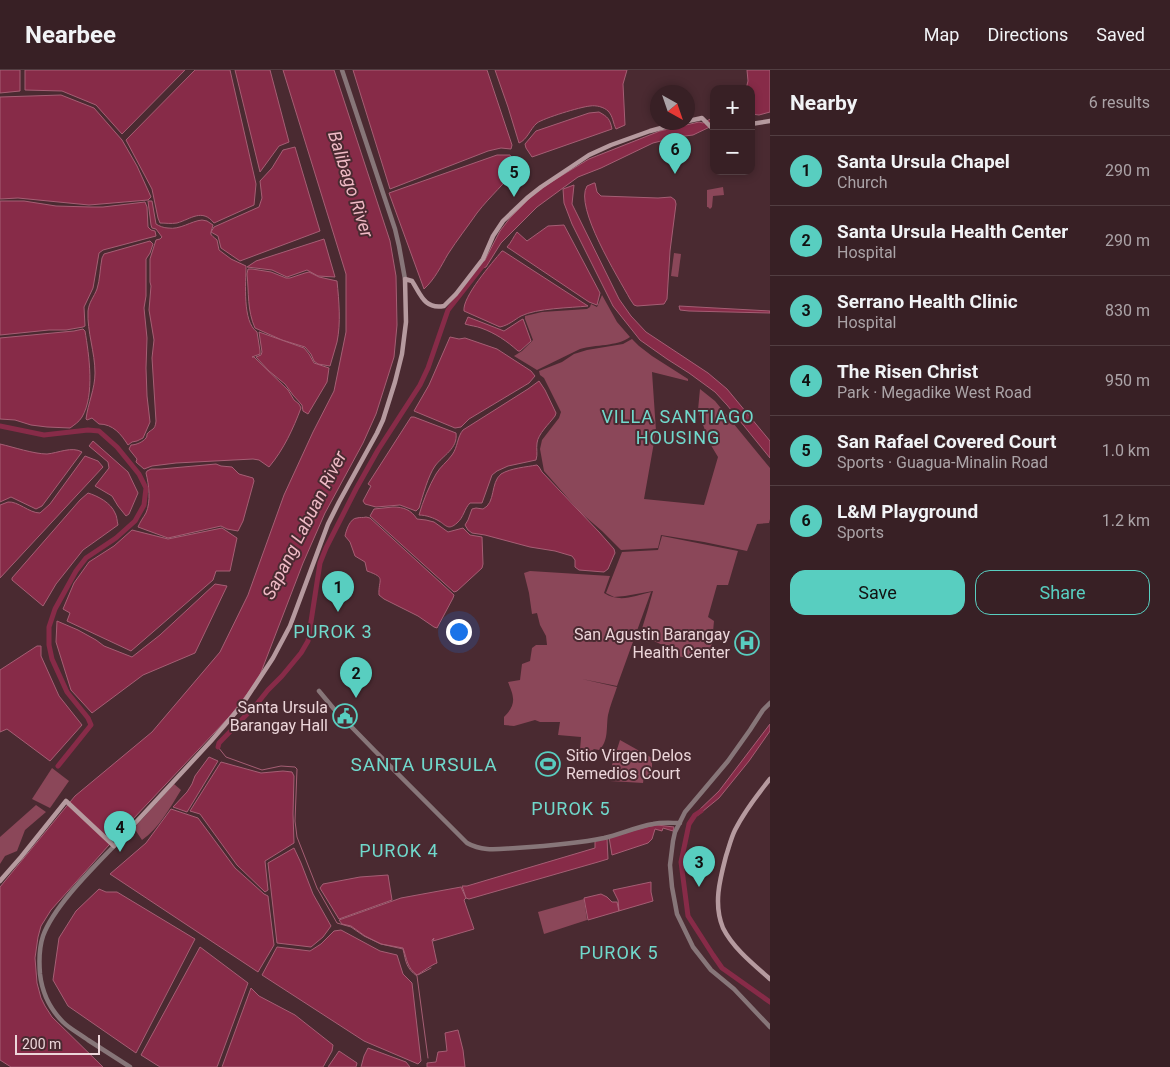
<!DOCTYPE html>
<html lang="en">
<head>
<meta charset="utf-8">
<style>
  :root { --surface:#382025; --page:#432d32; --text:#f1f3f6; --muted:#aba3a7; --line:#523e42; --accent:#58cec0 }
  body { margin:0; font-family:Roboto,sans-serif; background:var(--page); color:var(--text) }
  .controls { position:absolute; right:15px; top:15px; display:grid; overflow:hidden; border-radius:10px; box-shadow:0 2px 8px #0003 }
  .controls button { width:45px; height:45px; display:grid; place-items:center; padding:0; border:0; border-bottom:1px solid var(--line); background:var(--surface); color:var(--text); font:25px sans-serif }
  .compass { position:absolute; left:650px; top:15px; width:45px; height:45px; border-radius:50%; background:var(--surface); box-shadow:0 2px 8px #0003; rotate:140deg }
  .scale { position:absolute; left:15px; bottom:12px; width:85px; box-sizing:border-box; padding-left:5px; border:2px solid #ecd6da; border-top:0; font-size:14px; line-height:18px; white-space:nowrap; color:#ecd6da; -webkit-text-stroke:4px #4a2a31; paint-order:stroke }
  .you { position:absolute; left:458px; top:561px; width:18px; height:18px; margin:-12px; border:4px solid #fff; border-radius:50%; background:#1a73e8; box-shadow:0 0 0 8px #1a73e833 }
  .badge { display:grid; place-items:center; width:32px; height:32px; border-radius:50%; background:var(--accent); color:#111; font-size:16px; font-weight:700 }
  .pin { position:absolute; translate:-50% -41px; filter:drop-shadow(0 1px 2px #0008) }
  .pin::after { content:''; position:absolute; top:26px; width:18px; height:15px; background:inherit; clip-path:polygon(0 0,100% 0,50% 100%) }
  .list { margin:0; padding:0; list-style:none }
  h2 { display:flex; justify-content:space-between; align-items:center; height:65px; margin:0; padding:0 20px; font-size:21px }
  h2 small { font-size:16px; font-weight:400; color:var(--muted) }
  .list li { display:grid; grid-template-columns:32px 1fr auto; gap:15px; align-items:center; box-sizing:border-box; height:70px; padding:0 20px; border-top:1px solid var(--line) }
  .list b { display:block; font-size:19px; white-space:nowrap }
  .list p { margin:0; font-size:16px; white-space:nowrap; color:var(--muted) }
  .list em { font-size:16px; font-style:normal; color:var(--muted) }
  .actions { display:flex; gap:10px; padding:15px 20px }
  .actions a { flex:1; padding:11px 0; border:1px solid var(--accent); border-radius:15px; text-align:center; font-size:18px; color:var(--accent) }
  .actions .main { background:var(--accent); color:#111 }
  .map { position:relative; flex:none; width:770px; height:997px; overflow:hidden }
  header { display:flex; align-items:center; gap:30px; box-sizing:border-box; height:70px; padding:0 25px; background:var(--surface); border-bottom:1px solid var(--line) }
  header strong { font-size:24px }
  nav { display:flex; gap:28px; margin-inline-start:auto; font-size:18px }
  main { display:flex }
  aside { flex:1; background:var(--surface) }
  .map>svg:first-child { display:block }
  .green { fill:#8b4759 }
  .water { fill:#872b48; stroke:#a55e74 }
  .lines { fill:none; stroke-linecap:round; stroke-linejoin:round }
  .stream { stroke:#a55e74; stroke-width:1 }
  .river { stroke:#872b48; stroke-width:5 }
  .tertiary { stroke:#877679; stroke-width:4.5 }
  .secondary { stroke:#b69a9f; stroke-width:4.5 }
  .labels { text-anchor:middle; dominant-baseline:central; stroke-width:4; stroke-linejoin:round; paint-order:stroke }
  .poi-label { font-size:16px; fill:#ecd6da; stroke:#4a2a31; text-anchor:end }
  .water-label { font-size:18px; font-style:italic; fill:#efbac5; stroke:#4a2a31 }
  .neighbourhood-label { font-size:18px; letter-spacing:1px; fill:#70d9cc; stroke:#4a2a31 }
  .quarter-label { font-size:19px; letter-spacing:1px; fill:#70d9cc; stroke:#4a2a31 }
</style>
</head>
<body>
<header>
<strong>Nearbee</strong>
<nav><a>Map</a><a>Directions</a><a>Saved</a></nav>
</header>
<main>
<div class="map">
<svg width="770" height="997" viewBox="0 0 770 997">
  <rect width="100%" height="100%" fill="#4a2a31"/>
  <g class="green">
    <polygon points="723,117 724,125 713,126 712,137 710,139 708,137 707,137 707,120"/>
    <polygon points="674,183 681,184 678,207 671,206"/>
    <path d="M602,225L617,252L630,267C616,277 596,274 580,279L537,300L514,286L522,281L533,270L525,249V246L542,242L587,239L590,237L591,234L597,237Z"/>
    <polygon points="632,269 639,276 652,286 688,309 688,311 652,302 656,361 644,429 704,435 718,387 709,372 698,340 700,319 715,331 770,398 770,449 769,453 757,454 747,481 704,472 661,465 658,478 621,480 602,461 580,442 544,401 540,379 542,370 559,348 561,342 544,308 540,305 539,301 562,292 574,284 587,280 623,274"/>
    <polygon points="662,466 738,481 728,515 717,515 708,547 714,551 711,583 694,584 691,588 667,585 667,578 665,576 640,565 648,539 653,521 625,526 614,527 606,523 622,482 658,480"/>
    <path d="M530,501L610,506L604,523C620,533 634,526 651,522L617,616L582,609L617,617C614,626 610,636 608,645C606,657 609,671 599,680L594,679L590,682L580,680L581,667L558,665L560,652H540L535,650L514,656L504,655V647C517,634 514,627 508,612L520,610L522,594L530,591L532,578L536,575H547L546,566L540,555L537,543L532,544L529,523L524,503Z"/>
    <polygon points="620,670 652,688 652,706 644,706 643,713 610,711 612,695"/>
    <polygon points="52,698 69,711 50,738 32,729"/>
    <path d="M174,714L181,720C170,738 159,758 142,770L134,758Z"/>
    <polygon points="36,735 46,742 25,760 17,781 5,786 0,794 0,767"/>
    <polygon points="584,829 587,850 544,864 538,842"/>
  </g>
  <g class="water">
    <polygon points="0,0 20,0 20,21 0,23"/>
    <polygon points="25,0 185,0 122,64 96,35 62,21 25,20"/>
    <path d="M195,0H230L256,114L254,135L214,153C202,138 191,149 177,153C171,154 165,153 160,153L158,148L152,119L126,70Z"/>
    <polygon points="235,0 270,0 289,72 279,76 260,102"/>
    <polygon points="283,0 334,0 390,171 396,206 397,255 394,287 376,344 363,373 325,443 303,493 258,610 230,646 117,766 51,840 41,856 38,867 35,888 37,913 41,928 45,936 52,947 103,997 11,997 0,990 0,817 75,726 152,662 220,582 248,525 284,425 313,362 334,321 346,262 346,204"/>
    <polygon points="353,0 487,0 512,75 511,79 501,78 488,81 390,119"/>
    <path d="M495,0H627L623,14L625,55L616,59C613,53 613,46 608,41C604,37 596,35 590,36C580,37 544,48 537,53C530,59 527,70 519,73L508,37Z"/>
    <polygon points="747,0 770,0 770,42 759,45 751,44 751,19 746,19 748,11"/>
    <polygon points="61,25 94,38 122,70 137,96 151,127 148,130 89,135 18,128 0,129 0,27"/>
    <path d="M599,42C608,47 610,49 612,59L532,87L526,78L525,74L536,61L589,43Z"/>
    <polygon points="714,47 714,55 693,65 677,67 653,73 601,98 578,107 537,137 501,173 486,197 479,199 485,190 500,161 510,148 534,124 551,112 589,89 622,76 660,61 699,52 703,53"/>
    <polygon points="295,77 320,161 240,191 221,178 218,166 211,162 214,157 259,137 262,128 260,111 272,98 283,80"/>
    <path d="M497,85H510L517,96C506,113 490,126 477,143C468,156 457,170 448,184C441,196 435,209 424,219L389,123Z"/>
    <path d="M594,113H595L597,122L601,126L658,128L671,127L675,130L676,134L670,181L667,229L664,234L637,236L634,235L630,229C618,207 574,137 587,116Z"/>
    <polygon points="574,115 572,134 619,229 631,246 646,262 708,303 727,319 770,371 770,388 727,335 715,322 689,303 667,289 640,270 613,236 572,154 564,133 563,119"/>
    <polygon points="0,131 24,131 56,136 91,137 103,137 145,132 147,137 148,157 151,160 155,161 156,166 103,180 99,183 93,218 84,237 85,256 83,257 66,260 49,260 0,265"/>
    <path d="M148,131H152L156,154C159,156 164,158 168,158C180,160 191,151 202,150L207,151L213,155C210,166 209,163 217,170L219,180L231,189L246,196C246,212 242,252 257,262L260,281V284L252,287H254L288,320L294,330L299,334L301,338C293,359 284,379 269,397L259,390L253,389L176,393L152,396L144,399L136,392L137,389L129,379L131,375C136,375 143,372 146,368C147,367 147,365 147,364C152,358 155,361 156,351L152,288L154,270L149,240L151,216L150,212V189L156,170L160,169L162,167L156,159L152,158L151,155Z"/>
    <path d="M564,155L600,223L597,235L589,232L507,177C511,173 514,166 517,162L527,171L548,156Z"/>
    <polygon points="324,169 335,207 318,206 307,200 287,207 272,200 247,197 256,191"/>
    <path d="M150,171L153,174L150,183L146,189V226L144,238L147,268L146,298L147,326L150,352L143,368L137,371L132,372L128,375C121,364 113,354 99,354L92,348L87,350L86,349C88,333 95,319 95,303C95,282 87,262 88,241C89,232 94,227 97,219C100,210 100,198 102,188L104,184Z"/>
    <path d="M502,181H503L588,236C570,238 537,238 521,246C514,250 509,255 500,257L464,241C462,227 492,193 502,181Z"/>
    <path d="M248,199H252L271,202L286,208H290L305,203L309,202L319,207L337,211C339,231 341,253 337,272C335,280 332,288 330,296L318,294L314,291L311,284L305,277L282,270L255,258C247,240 249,223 247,204Z"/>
    <polygon points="679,236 770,241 770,243 689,241 680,240"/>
    <path d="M468,247L504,261L521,250L523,249L531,271L520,281H518C507,271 495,263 481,258C476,256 471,256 465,254Z"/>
    <path d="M83,259L85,261C89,285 95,325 82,347C79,352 74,355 70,358L47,357L31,355L15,350L0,349V268L74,261Z"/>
    <polygon points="259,262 304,278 309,284 314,293 329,298 327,312 308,344 303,341 302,335 293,325 285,314 269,301 256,287 261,285 262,282"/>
    <polygon points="450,267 459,269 465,268 497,279 531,301 535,306 529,313 469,349 461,357 455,358 414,341 429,315"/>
    <path d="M539,311L545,320L556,343L555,346C549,354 538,364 537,373C536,379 538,384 536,390L508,396L497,401L492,405L482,433H470C464,439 464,447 457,453C448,461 446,455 439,451C434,448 426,445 419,445C423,431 429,416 436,404C440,397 447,392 452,385C458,377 457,367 463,360L528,319Z"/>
    <path d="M411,347H414L456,363C458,379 443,385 435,396C428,406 423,425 419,438L416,441L400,435L376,437L365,434L363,431L371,416L368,414Z"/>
    <polygon points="93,371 128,402 138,423 129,444 126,446 118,436 112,426 95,416 109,398 108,392 89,376"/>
    <path d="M0,374C13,377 34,384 47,384C58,383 72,376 82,382L42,436L36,439L11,427L0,432Z"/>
    <path d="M85,386L98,391L103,397L0,508V435C3,434 5,433 8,432C18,431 29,443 40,443L50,434Z"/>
    <path d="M216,394L221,396L232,397L239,404L253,408L254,411L243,451L238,461L227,459L221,456L168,468L138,457C140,452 143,448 146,443C151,432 149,415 146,403L147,401L151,399H161Z"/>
    <path d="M537,395L539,397L542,402L599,462L614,479L615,483L614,485L608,499L604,502L579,500L575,497V490L572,486L555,481L530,477L485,465L472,463L468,460L465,455L468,450L472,439L476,438L483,439C496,433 490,413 501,404C511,398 526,397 537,395Z"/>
    <path d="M88,423C98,426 111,433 115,443C117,446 117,451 118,455L83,480L56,514L43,536L12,510V508L80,430Z"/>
    <path d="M393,437C404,437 411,440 417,449L426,450L434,452L448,462L463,458L470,465L482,467L483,494L482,498L457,521L454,522L370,446L374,439Z"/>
    <path d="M366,447L370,448L454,525L453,528L437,558L434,557L418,546L384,529L379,525C378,509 387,508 367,501L365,492L355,486L350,472L345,466C346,461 350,448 357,448C360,447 363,448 366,447Z"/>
    <polygon points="222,458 237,468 230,501 216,501 213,510 131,581 67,551 70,543 63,539 74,513 89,492 114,476 132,460 168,469"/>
    <polygon points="215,514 227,516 195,583 143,605 92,643 71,620 56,572 57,551 78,560 96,570 104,576 132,587 160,565"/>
    <polygon points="37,576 41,576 41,586 59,626 82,655 50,691 7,659 0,662 0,600"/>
    <polygon points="770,654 770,661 749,691 719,728 697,746 695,744 719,721"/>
    <polygon points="209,687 218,691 187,742 173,737 187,722 192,714 195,706"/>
    <polygon points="221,692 261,703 283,701 292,702 294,706 293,744 294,773 265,791 268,820 265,822 237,795 200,744 190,741"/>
    <polygon points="171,739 198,748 235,798 264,824 268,826 274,875 258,902 110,804 146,773"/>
    <polygon points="657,755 674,757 673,761 663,758 662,761 655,759 652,769 648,773 612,785 609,767 646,757"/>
    <polygon points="607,768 608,789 598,792 469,829 466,828 462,816 467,816 595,778 595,771"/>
    <polygon points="294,778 301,793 313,824 331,856 323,867 311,877 277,873 268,793"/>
    <polygon points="388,805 392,830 339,849 320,818 323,814 360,807"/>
    <polygon points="651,812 651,822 653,831 588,850 584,828 601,824 607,827 612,832 617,832 619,841 618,830 613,820"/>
    <path d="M461,817L466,828L464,830L474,859L433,871L434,868L432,870L437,893C433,894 422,902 417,905C407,898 407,889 403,878L381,874L365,866L351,856L342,854L339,850L401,828Z"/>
    <polygon points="99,819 106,822 117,822 195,869 136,983 68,936 53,910 59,868 76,841"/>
    <polygon points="341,860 380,881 397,885 403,904 412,913 421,991 418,994 364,971 262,905 277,877 310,881 321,874 334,861"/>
    <polygon points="200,877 248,913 217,997 160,997 141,985"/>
    <polygon points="251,918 259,926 295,945 333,975 332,981 323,997 222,997"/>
    <polygon points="458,960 463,980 465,997 427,997 427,993 436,992 438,982 447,981 445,963"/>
    <polygon points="368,978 406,992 410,997 361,997 364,986"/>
    <polygon points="339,981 357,993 356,997 328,997"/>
  </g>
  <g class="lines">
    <g class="stream">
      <path d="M218,677L226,687L262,700L281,696L295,697L297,699L295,751L297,767L317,818L337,853L351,857L364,866L381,874L403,879C406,892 406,898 417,906L428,988"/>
      <polyline points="418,905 431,898"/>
    </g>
    <g class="river">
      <polyline points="0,356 44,365 88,360 99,361 117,377 139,404 146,418 144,435 135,451 116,468 86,488 76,501 55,539 49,557 49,575 52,589 67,622 88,648 91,655 58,696"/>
      <polyline points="218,677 219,673 256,635 268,620 282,606 301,583 308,571 320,493 326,478 356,419 378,380 420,315 428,298 448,240 484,194"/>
      <polyline points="701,741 695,745 689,754 681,792 688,846 713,885 722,898 770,932"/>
    </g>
    <g class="tertiary">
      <polyline points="342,0 395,159 399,176 405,209"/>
      <path d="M319,621L334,639L375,681L467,773C483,782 498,779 516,778C546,776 575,774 604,768C621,764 636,757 653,754C662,752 671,753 680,753"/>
      <polyline points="770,633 763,640 750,660 728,691 685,742 675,762 673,771 670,795 672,817 677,844 693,877 711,900 734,919 770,957"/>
      <path d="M114,776C92,799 54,836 43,866C39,878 39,892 40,904C42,922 50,939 63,952C70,959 80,964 88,970C102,979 116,988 130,997"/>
    </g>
    <g class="secondary">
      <polyline points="688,51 702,48 714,60"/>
      <polyline points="751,54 770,51"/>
      <path d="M770,709C757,725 744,742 735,760C731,768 729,777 726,786C720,809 713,834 723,858C733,878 753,894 770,909"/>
      <path d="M0,811L21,787L66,731L114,776L211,671L242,635L273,588L290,556L328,454L339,432L377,363L383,350L395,312L402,284L406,252L405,209L412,211C420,223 424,240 444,236L456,224L483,189L493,166L503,151L527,128L541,117L589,85L611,75L650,61L683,52"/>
    </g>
  </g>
  <defs>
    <g id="hospital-ring" transform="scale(1.25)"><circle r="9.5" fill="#4a2a31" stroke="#58cec0" stroke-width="1.5"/><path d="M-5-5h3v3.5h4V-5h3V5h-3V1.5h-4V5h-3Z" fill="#58cec0"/></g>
    <g id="civic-ring" transform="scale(1.25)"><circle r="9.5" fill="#4a2a31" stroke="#58cec0" stroke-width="1.5"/><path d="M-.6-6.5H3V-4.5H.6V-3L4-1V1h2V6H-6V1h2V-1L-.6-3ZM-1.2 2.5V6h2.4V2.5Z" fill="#58cec0"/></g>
    <g id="stadium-ring" transform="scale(1.25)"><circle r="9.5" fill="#4a2a31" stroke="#58cec0" stroke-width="1.5"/><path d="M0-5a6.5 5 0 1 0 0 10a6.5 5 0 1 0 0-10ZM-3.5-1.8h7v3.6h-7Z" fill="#58cec0"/></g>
  </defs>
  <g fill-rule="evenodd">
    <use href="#hospital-ring" x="747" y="573"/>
    <use href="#civic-ring" x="345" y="646"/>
    <use href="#stadium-ring" x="548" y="694"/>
  </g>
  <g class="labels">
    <g class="poi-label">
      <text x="730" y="564">San Agustin Barangay<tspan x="730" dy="18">Health Center</tspan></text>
      <text x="328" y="637">Santa Ursula<tspan x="328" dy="18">Barangay Hall</tspan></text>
      <text x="566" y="685" text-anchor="start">Sitio Virgen Delos<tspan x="566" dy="18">Remedios Court</tspan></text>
    </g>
    <g class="water-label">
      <text transform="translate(351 114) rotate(72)">Balibago River</text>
      <text transform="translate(304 455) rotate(-63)">Sapang Labuan River</text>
    </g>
    <g class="neighbourhood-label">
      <text x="678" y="346">VILLA SANTIAGO<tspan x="678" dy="21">HOUSING</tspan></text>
      <text x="333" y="561">PUROK 3</text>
      <text x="571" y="738">PUROK 5</text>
      <text x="399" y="780">PUROK 4</text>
      <text x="619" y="882">PUROK 5</text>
    </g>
    <g class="quarter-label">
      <text x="424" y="694">SANTA URSULA</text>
    </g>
  </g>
</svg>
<div class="controls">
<button>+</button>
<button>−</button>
</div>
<svg class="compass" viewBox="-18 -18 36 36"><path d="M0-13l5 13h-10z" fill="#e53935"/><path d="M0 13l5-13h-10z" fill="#aba3a7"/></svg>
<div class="scale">200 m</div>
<div class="you"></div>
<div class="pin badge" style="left:338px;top:542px">1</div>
<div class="pin badge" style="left:356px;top:628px">2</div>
<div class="pin badge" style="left:699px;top:817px">3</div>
<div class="pin badge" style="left:120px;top:782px">4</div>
<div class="pin badge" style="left:514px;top:127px">5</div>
<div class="pin badge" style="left:675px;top:104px">6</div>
</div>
<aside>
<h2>Nearby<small>6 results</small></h2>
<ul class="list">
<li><span class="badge">1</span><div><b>Santa Ursula Chapel</b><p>Church</p></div><em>290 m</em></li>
<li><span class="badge">2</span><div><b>Santa Ursula Health Center</b><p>Hospital</p></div><em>290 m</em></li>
<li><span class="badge">3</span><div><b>Serrano Health Clinic</b><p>Hospital</p></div><em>830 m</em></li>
<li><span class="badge">4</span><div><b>The Risen Christ</b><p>Park · Megadike West Road</p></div><em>950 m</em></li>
<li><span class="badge">5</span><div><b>San Rafael Covered Court</b><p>Sports · Guagua-Minalin Road</p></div><em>1.0 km</em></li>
<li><span class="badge">6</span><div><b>L&amp;M Playground</b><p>Sports</p></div><em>1.2 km</em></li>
</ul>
<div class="actions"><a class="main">Save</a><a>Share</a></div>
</aside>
</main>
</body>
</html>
